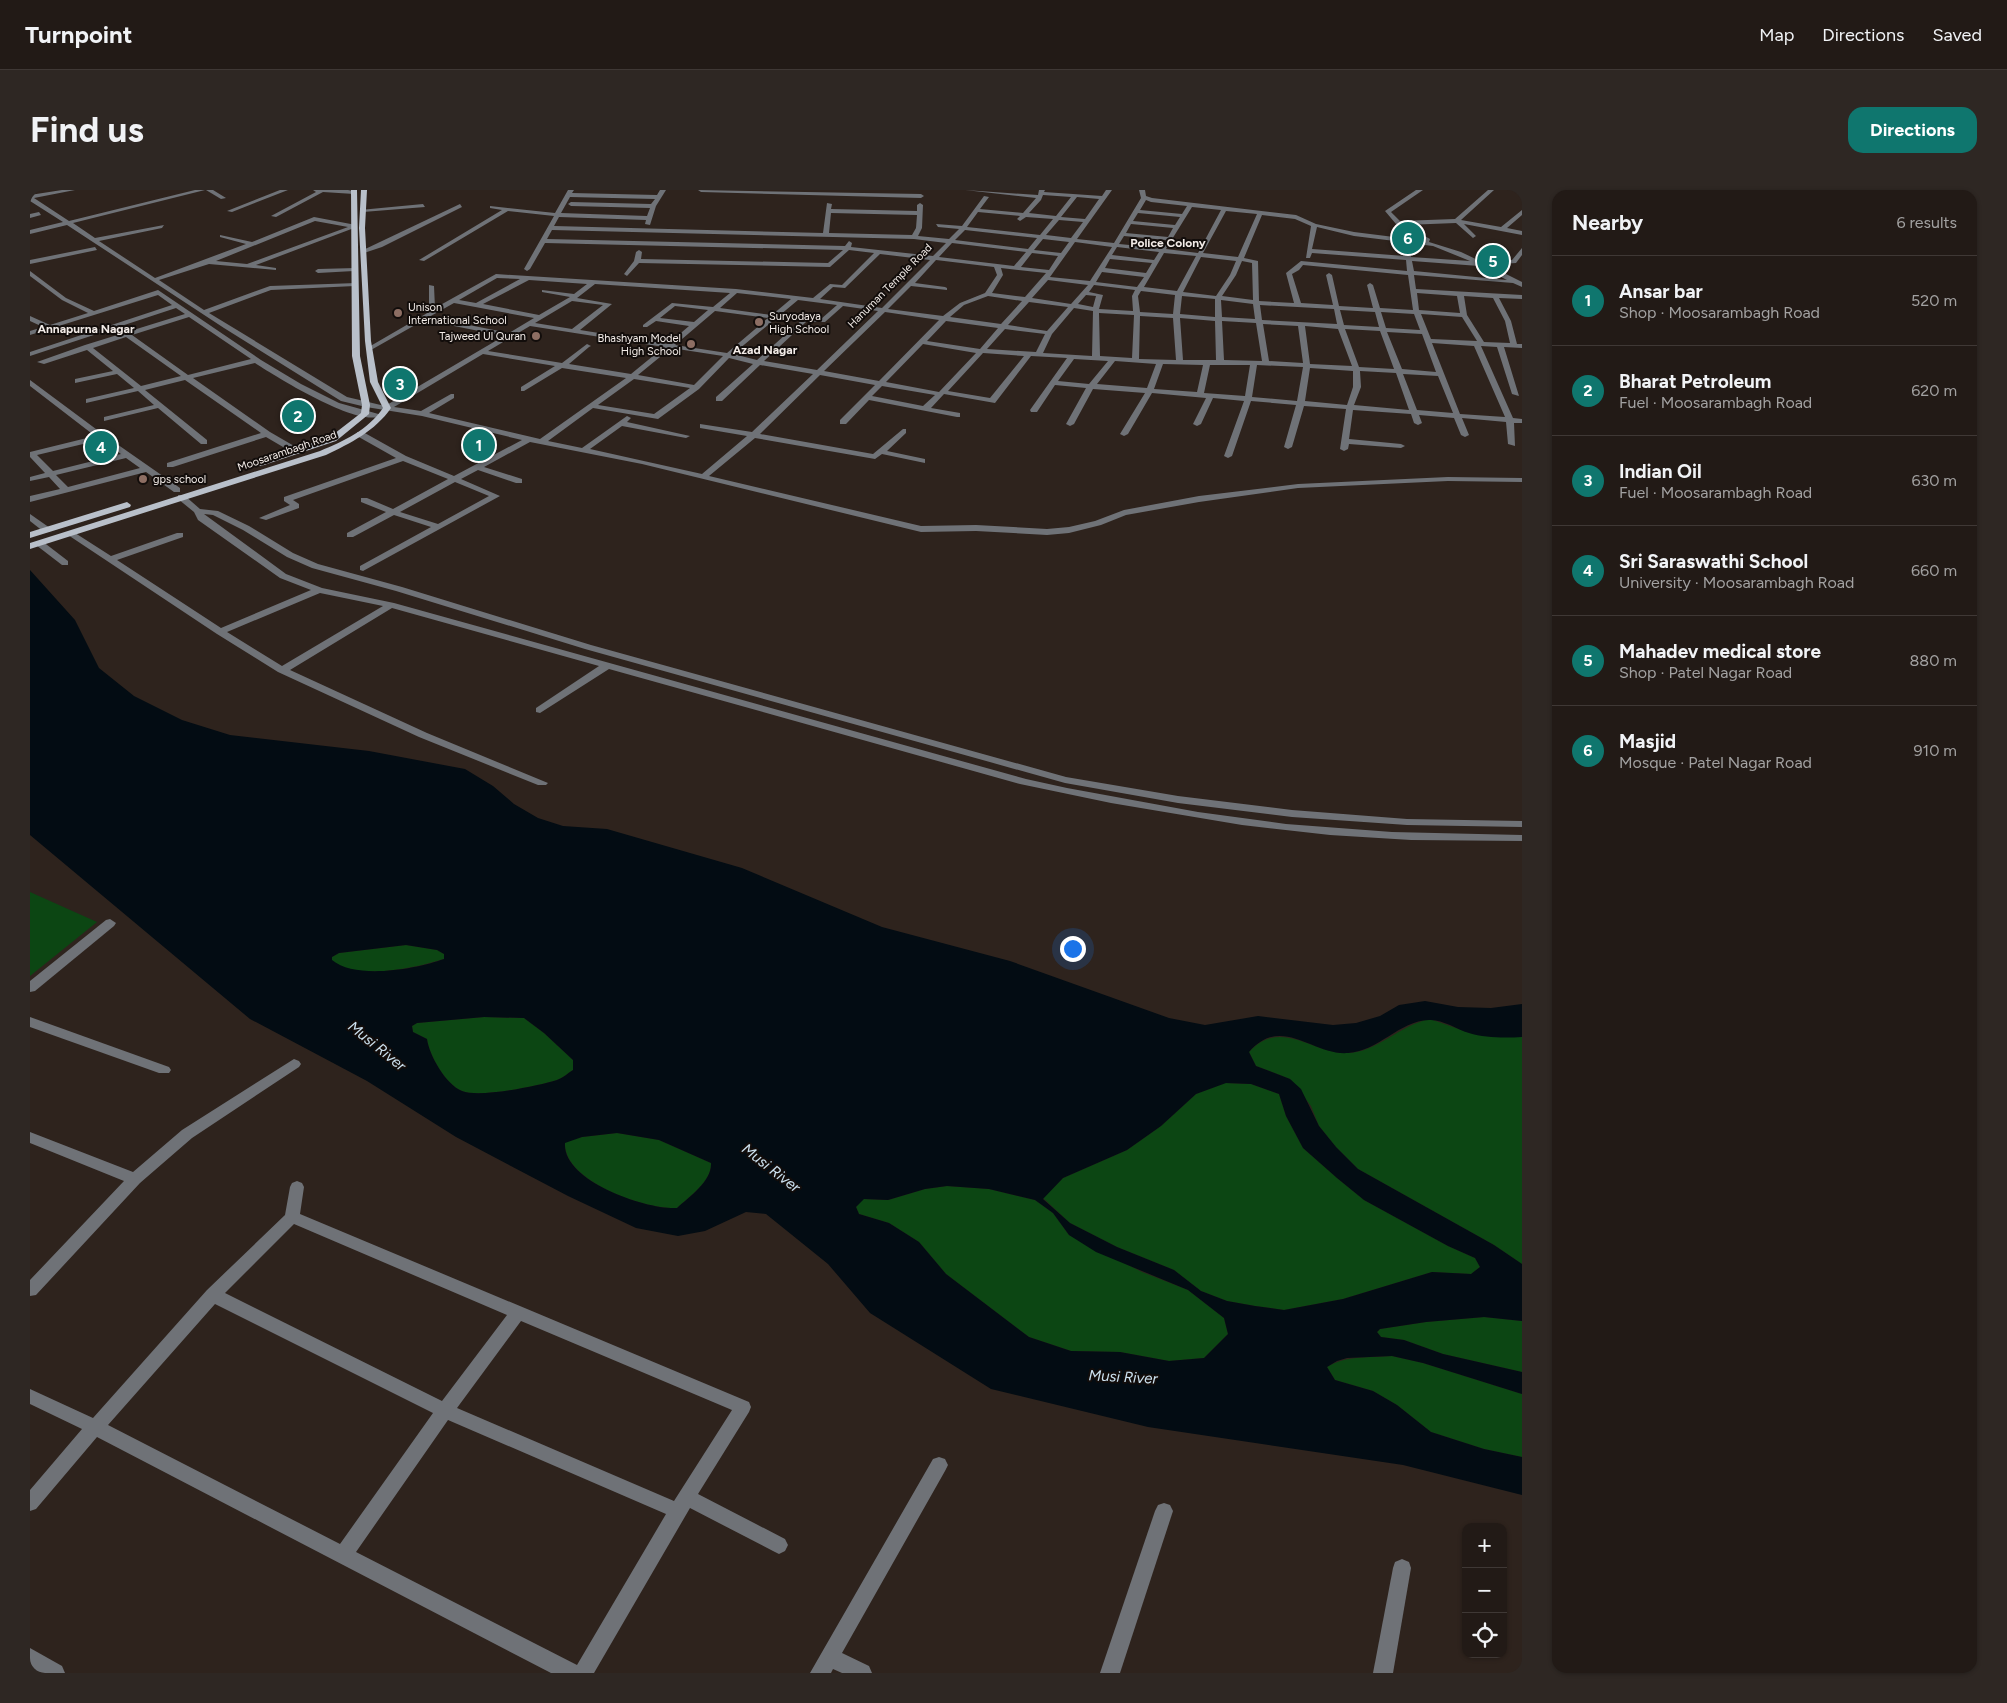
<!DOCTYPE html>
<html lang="en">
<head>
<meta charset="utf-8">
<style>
  :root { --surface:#221a16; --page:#2e2723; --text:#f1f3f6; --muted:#a2a1a1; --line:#3f3835; --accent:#0f766e }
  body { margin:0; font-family:Figtree,sans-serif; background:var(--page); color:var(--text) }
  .controls { position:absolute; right:15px; bottom:15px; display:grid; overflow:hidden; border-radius:10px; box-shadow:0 1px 4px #0004 }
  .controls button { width:45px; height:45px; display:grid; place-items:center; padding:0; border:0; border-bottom:1px solid var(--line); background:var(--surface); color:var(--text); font:25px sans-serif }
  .you { position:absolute; left:1042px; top:758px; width:18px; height:18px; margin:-12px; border:4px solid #fff; border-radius:50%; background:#1a73e8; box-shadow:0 0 0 8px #1a73e833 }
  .badge { display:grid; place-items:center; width:32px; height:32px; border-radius:50%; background:var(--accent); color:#fff; font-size:16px; font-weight:700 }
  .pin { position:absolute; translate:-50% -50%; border:2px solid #fff; box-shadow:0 1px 5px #0006 }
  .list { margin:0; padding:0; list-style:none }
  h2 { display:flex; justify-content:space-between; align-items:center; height:65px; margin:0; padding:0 20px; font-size:21px }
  h2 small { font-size:16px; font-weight:400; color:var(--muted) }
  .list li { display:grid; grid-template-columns:32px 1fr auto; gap:15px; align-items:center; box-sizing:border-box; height:90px; padding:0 20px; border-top:1px solid var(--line) }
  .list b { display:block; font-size:19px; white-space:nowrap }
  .list p { margin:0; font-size:16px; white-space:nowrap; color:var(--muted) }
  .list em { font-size:16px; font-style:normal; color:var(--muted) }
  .icon { flex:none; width:28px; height:28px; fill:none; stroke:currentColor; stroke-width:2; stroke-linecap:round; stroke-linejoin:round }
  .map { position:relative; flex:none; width:1492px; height:1483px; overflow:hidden; border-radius:15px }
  header { display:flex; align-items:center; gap:30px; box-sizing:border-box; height:70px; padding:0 25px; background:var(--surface); border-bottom:1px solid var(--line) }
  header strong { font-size:24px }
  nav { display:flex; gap:28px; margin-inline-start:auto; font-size:18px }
  .intro { display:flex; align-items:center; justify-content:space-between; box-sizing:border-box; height:120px; padding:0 30px }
  h1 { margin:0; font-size:35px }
  .button { padding:12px 22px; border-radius:15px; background:var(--accent); color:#fff; font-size:18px; font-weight:700 }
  main { display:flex; gap:30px; padding:0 30px }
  aside { flex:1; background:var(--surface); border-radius:15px; box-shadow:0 1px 4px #0004 }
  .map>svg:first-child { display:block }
  .green { fill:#0c4613 }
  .water { fill:#030c13; fill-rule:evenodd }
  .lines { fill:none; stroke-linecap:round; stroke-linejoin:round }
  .minor { fill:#6f7277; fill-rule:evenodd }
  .major { fill:#b9c0ca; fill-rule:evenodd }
  .education-dot { fill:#8d6e63; stroke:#120d0b; stroke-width:2 }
  .labels { text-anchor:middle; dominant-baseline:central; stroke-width:4; stroke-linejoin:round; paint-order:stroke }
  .far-street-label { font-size:11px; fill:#f3ece8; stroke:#120d0b }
  .far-poi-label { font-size:11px; fill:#f3ece8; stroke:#120d0b; text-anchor:start }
  .far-neighbourhood-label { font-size:12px; font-weight:bold; fill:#f3ece8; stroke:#120d0b }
  .water-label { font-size:15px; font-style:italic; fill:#cde2f0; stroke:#120d0b }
</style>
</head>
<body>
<header>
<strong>Turnpoint</strong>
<nav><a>Map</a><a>Directions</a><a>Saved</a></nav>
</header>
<div class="intro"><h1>Find us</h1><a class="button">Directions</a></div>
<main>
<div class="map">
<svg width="1492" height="1483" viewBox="0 0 1492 1483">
  <rect width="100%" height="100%" fill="#2e231d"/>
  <g class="green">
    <polygon points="0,702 67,732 0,786"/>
    <path d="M376,755L407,760L414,764V769C384,778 328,791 302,771V767L309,763Z"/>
    <path d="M454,827L494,828L514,843L543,870V880C538,883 533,888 527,890C508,896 450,908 432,901C416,895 399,865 397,849L383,842L382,836L387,833Z"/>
    <path d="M1400,829L1440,843L1492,847V1074L1464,1055L1328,979L1306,957L1289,936L1281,916L1260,889L1226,876L1219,862C1251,828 1280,862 1315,863C1346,864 1369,835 1400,829Z"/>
    <polygon points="1195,893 1221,894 1249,904 1256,926 1273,958 1307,988 1334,1010 1418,1056 1445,1068 1450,1077 1441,1084 1402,1082 1313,1109 1254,1120 1225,1116 1197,1111 1171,1101 1144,1080 1087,1057 1040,1033 1013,1008 1033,988 1097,960 1131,936 1166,904"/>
    <path d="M587,943L629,950L681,973C682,991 660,1006 647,1018C616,1020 532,991 535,952L552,947Z"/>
    <polygon points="917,996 959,999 1005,1010 1023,1023 1039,1045 1112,1082 1158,1100 1194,1128 1198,1144 1174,1168 1139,1171 1090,1162 1041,1161 999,1147 916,1084 889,1052 859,1033 829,1024 826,1017 833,1009 858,1010 895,999"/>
    <polygon points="1454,1127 1492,1131 1492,1182 1413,1164 1374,1150 1351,1147 1347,1142 1350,1139 1396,1132"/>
    <path d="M1362,1166L1393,1173L1492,1204V1267L1454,1259L1401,1242L1367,1215L1343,1201L1305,1190L1297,1177C1316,1165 1340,1168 1362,1166Z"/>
  </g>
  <path class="water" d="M0,380L45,430L69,478L104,506L152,530L200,545L339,561L435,579L463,596L484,614L508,628L533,636L577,639L712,678L852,737L980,771L1139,828L1175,835L1228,826L1303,835L1326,833L1350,826L1369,815L1395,811L1428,817L1461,818L1492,814V847C1475,848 1455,848 1439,843C1426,839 1412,829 1399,830C1369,831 1349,861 1318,863C1283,866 1252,824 1219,862L1226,876L1260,889L1271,899L1289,936L1306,957L1328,979L1464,1055L1492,1074V1131L1454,1127L1396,1132L1350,1139L1347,1142L1351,1147L1374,1150L1413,1164L1492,1182V1204L1393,1173L1362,1166L1317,1168L1307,1171L1297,1177L1305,1190L1343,1201L1367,1215L1401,1242L1454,1259L1492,1267V1305L1373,1275L1118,1237L961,1199L840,1123L798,1074L736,1024L716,1022L675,1041L648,1046L606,1038L538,1006L426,947L337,891L220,829L0,645ZM376,755L407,760L414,764V769C386,779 326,790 302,770V767L309,763ZM454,827L494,828L514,843L543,870V880C538,883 533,888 527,890C508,896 450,908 432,901C416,895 399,865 397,849L383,842L382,836L387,833ZM1196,893L1221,894L1249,904L1256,926L1273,958L1307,988L1334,1010L1418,1056L1445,1068L1450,1077L1441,1084L1402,1082L1313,1109L1254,1120L1225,1116L1197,1111L1171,1101L1144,1080L1087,1057L1040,1033L1013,1009L1033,988L1097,960L1131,936L1166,904ZM587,943L629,950L681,973C682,991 660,1006 647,1018C617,1020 532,991 535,953L552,947ZM917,996L959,999L1005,1010L1023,1023L1039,1045L1066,1062L1158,1100L1194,1128L1198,1144L1174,1168L1139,1171L1090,1162L1041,1161L999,1147L916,1084L889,1052L859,1033L829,1024L826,1017L834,1009L858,1010L895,999Z"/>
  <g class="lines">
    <g class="minor">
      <path d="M32,0H45L4,8L39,31L165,0H175L43,33L65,48L134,35L132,38L69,51L125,88L216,54L190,47V45L222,52L284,27L326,35L324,38L226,75L246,78V80L179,74L129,90L174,120L240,96L327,93L325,96L241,100L179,123L317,207L355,216L474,146L394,130L341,160H337V158L399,122V95L404,96L405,118L466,84L706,99L783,108L800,94L812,95L844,63L819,60L800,77L609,73L597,86L594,84L604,71L606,62L609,60L612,62L611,69L798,73L813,60L515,53L500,79L497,81L494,79L524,26L478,21L394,71L389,70L472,20L460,18V16L525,23L538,0H544L542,3L627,5L630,0H636L626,16L620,35L615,34L616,30L529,27L524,36L793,43L797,13L802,14L801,19L887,21V15L890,13L893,15L892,38L888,46L919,49L929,39L908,37L906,34L932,36L954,6L959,7L950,19L993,23L1006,8L935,0L1008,5L1009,0H1015L1014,2L1072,6L1076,0H1082L1047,49L1084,53L1111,8L1109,0H1115L1116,6L1122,8L1266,25L1286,34L1324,42L1396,51L1366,34L1355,21L1386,0H1393L1361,22L1370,31L1425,29L1458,0H1464L1431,30L1471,37L1492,20V25L1477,38L1492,41V45L1434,34L1446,46L1443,48L1426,33L1375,35L1400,49L1399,52L1431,62L1452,72L1482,70L1492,58V65L1486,73L1458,75L1492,92V97L1483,93L1384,85L1386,99L1492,105V109L1469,108L1481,131L1487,154H1492V158L1474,157L1489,206L1482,204L1467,157L1451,156L1483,228L1492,229V233H1484L1485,256L1478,254L1476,232L1432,228L1439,245L1435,247L1431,245L1424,228L1389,225L1392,233L1388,235L1384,233L1381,224L1323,220L1319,249L1371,254L1375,256L1371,258L1319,254L1318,259L1314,261L1310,259L1316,219L1274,216L1262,257L1258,259L1254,257L1266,215L1221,211L1202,266L1198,268L1194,266L1214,211L1183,208L1171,234L1167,236L1163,234L1176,208L1122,203L1098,244L1094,246L1090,244L1115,203L1063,199L1044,234L1040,236L1036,234L1056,198L1025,195L1007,222H1001L1000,220L1037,168L1001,166L965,213L914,204L901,218L930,223V227H927L839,210L816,234H810V230L845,195L790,185L730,244L843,264L873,239H876V243L857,261L895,269V273L852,264L845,269L725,248L679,286L891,336L946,335L1017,339L1039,337L1065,331L1094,320L1169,306L1268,294L1418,287L1492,288V292L1418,291L1268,298L1169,312L1096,325L1071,335L1039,343L1017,345L946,341L891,342L612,274L500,252L454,277L492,289V293H486L448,280L431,289L470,306L333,381L330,380V376L401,337L364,325L323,347H317V343L356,322L331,312V308H337L363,319L418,289L373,271L263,310L269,314V318L236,330L229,328L260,315L254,311V307L366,268L327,246V242H333L376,266L424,286L492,250L392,226L336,217L311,211L194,138L37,35L0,44V40L33,32L0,11V5ZM1013,5L1041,7L1026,26L999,23L1011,10ZM540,7L625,9L621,14L541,12L538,14L541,16L620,18L617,26L531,23ZM1047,7L1069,9L1055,29L1031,27ZM1116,10L1121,12L1157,16L1152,24L1110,20ZM1162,17L1191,20L1168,63L1136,59ZM1196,21L1227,24L1208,67L1173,63ZM948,22L990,26L987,29L990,31L996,27L1023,29L1010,45L937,37ZM801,23L887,25L886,38L882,45L799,43ZM1108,23L1150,27L1145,35L1103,31ZM1232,25L1265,29L1281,36L1276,68H1280L1282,63L1376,70L1377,81L1271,71L1256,83L1264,113L1229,111L1228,71L1214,68ZM1029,30L1053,32L1041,48L1016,45ZM285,31L318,37L217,74L186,71ZM1101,34L1143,38L1138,47L1096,43ZM1287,37L1324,46L1373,52L1375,66L1282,59ZM522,40L884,49L916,53L903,66L821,57L822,53L819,51L815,56L517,49ZM935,40L1007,48L998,59L925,50ZM1094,46L1136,50L1131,58L1089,54ZM1013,49L1039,52L1031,63L1004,60ZM1045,52L1082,57L1060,91L1020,87ZM922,53L996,62L984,76L909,67ZM1379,53L1403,56L1440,71L1381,67ZM1087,57L1129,62L1124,70L1082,65ZM1002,63L1028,66L1019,80L991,77ZM1134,63L1166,66L1147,101L1114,97ZM850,64L900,70L852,118L790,109L803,97L815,98ZM1171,67L1206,71L1200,85L1186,106L1153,102ZM1080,69L1122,73L1116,83L1075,78ZM906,70L964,77L967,85L955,103L930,113L913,126L858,119L881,96L917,100V98L915,97L885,93ZM1212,71L1222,73L1223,110L1192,106L1206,85ZM1382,71L1449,76L1477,90L1384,81ZM1273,75L1378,85L1383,120L1350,118L1343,95L1340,93L1337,95L1343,118L1309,116L1302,85L1299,83L1296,85L1303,115L1271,113L1262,84L1269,80ZM971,78L1016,83L995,107L962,103L973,85ZM1072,82L1114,87L1107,97L1066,92ZM467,88L490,89L446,113L429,110ZM499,90L557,94L544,104L512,100V102L540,107L509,125L453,114ZM1018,90L1058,95L1041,114L1002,108ZM565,94L700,103L683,117L642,113L613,135V137H617L626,131L659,136L638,154L550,140L582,114L547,108ZM1064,95L1105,100L1102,106L1103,121L1069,119L1073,105L1059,102ZM1111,101L1145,105L1143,124L1110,122L1108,106ZM707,103L761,109L742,125L690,118ZM1387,103L1427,106L1430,123L1389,120ZM1056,105L1066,106L1063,117L1048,114ZM958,106L992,111L971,134L920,127L934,115ZM1152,106L1185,109V127L1150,124ZM1434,106L1463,108L1475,131L1480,153L1454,152L1437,125ZM768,110L807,115L791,129H773L727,170L703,164ZM1191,110L1223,114L1225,129L1192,127ZM542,111L573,115L542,139L505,133ZM999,112L1038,117L1017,141L978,135ZM424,113L504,128L479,143L399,127ZM1230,115L1304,119L1307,134L1232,130ZM645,116L678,120L664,132L630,128ZM813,116L848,121L787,180L734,171L776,132H795ZM1044,118L1063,121L1062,166L1013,163L1022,144ZM1310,120L1345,122L1349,137L1314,135ZM685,121L738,128L697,163L645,155ZM855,122L909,130L849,191L794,181ZM1351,122L1384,124L1390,140L1356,138ZM1069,123L1104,125L1102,168L1070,166ZM1391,124L1432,127L1447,151L1401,149ZM1110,126L1143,128L1146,170L1109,169ZM1150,128L1185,131L1186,170H1153ZM916,131L968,138L950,159L897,151ZM1192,131L1226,133L1232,171L1194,170ZM1233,134L1268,136L1273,173L1239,171ZM500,136L634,157L601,184L539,174L559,157L561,156L557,154L532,173L458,161ZM1275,136L1308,139L1322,176L1280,174ZM975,139L1015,144L1006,162L957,159ZM1315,139L1350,141L1364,179L1329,177ZM1357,142L1392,144L1406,182L1372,179ZM1402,153L1444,156L1475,227L1430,224ZM893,154L946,163L909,202L856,192ZM641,158L693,166L664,195L608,185ZM953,163L994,166L960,208L918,201ZM453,164L525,176L491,197V201H494L532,178L596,188L510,249L399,223L424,208V204H421L391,221L364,217ZM699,168L723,174L686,207V211H692L730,175L783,184L722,242L670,234V238L717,246L672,284L560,259L592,236L656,248L660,246L597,232L601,228L597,226L552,258L518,251L563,218L628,229L669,199ZM1044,169L1078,171L1059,194L1028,191ZM1085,171L1126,174L1117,198L1067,194ZM1133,174L1173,175L1167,202L1124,199ZM1180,175H1220L1215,206L1174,203ZM1227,175L1273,177L1267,211L1222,207ZM1280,178L1323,181V197L1317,215L1275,211ZM1330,181L1366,183L1379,220L1324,215L1331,197ZM1373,184L1408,186L1423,223L1387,220ZM604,189L660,198L624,224L568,215ZM852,196L905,205L893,216L842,206ZM425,292L459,306L408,334L370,322Z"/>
      <polygon points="176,0 183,0 196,8 191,9"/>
      <polygon points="250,0 258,0 202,22 197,21"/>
      <polygon points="283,0 318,0 327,2 324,4 293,2 246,27 241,26 286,2"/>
      <polygon points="668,0 891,4 894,6 891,8 671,2"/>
      <polygon points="393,14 395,17 333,22 330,20"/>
      <polygon points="430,14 432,17 352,57 334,63 331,61"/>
      <polygon points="9,22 11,25 0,28 0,24"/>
      <polygon points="65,57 67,60 0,74 0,70"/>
      <polygon points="326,78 324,81 288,83 285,81 288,79"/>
      <path d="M0,81L36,108L64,121L128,100L231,170L271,194L309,213L352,225C331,240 245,186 225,173L163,188L240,242L271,260V264H265L236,247L143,277H137V273L231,243L155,190L115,200L177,250V254H171L128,218L74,231V227L124,215L108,201L56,213V209L104,198L87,184L45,193V189L83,181L57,160L14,174L7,172L55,155L155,124L146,118L0,166V162L142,115L128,105L0,145V141L13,137L0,131V126L20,135L58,123L32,110L0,86ZM159,127L221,169L158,185L102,145ZM96,147L151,186L111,196L63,158Z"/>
      <path d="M0,190L74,245L150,298V302H144L116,282L0,312V306L30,299L19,287L0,291V287L15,283L0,267V262L65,246L0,196ZM70,250L91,264L23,281L7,265ZM96,268L110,278L38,297L26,285Z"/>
      <path d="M148,305H154L170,319L188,321L219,336L263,363L288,374L372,397L561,455L1036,587L1148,606L1262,620L1377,629L1492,631V637L1377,635L1262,627L1148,613L1035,593L555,459L366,401L282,378L257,367L213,340L183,325L174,324L256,384L292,398L364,413L996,589L1037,598L1168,622L1256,634L1362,642L1492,645V651L1381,650L1300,645L1212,635L1081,613L990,594L579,479L510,523L506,522V518L569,476L362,418L260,480L397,543L518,593L516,595H508L389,547L248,482L187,444L35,343L42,341L81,366L147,343H153V347L87,370L191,438L281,400L250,388L168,330L164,322L148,309ZM290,403L353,416L252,476L197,442Z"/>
      <polygon points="0,324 20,338 20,342 14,342 0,331"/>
      <polygon points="6,351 12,351 38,371 38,375 32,375 6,355"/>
      <polygon points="80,729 86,733 84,736 5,801 0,802 0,791 76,730"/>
      <polygon points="0,827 139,877 141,880 139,883 129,883 0,837"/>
      <polygon points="264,869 269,871 271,874 269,877 162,948 110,993 6,1105 0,1106 0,1090 94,991 0,953 0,942 103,982 152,940"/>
      <path d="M267,991L272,993L274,997L270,1024L719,1212L721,1217L719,1222L668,1304L755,1349L758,1355L755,1361L749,1364L743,1361L660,1318L564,1483H521L67,1247L6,1319L0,1321V1300L52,1239L0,1214V1199L63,1228L177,1100L255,1025L260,997L262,993ZM264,1034L477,1125L412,1211L195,1103ZM185,1114L403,1223L310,1354L78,1235ZM491,1131L702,1220L644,1311L427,1218ZM418,1230L636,1324L547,1475L326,1362Z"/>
      <polygon points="909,1267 915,1269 918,1275 915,1281 812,1463 839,1476 842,1483 812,1483 803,1479 801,1483 780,1483 903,1269"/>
      <polygon points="1134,1313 1140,1315 1143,1321 1090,1483 1070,1483 1125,1321 1128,1315"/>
      <polygon points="1372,1369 1379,1372 1381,1378 1363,1483 1343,1483 1363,1378 1365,1372"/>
      <polygon points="0,1458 32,1476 35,1483 7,1483 0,1479"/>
    </g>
    <g class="major">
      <polygon points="321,0 327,0 330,166 340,215 339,224 306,251 231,276 225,276 225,272 300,247 331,223 332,215 322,166"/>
      <path d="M331,0H337L335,38L341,151L348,192L361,218C345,241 321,253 296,265L0,359V353L290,261C314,251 338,240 353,218L340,192L335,151L329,38Z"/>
      <polygon points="97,312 101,315 100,317 0,348 0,342"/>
    </g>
  </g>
  <g class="education-dot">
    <circle cx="368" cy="123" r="5"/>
    <circle cx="729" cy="132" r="5"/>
    <circle cx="506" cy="146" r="5"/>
    <circle cx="661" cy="154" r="5"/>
    <circle cx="113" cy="289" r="5"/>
  </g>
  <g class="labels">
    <g class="far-street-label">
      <text transform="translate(860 96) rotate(-45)">Hanuman Temple Road</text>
      <text transform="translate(257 261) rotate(-19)">Moosarambagh Road</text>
    </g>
    <g class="far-poi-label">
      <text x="378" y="117">Unison<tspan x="378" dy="13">International School</tspan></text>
      <text x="739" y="126">Suryodaya<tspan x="739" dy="13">High School</tspan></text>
      <text x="496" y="146" text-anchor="end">Tajweed Ul Quran</text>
      <text x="651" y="148" text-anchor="end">Bhashyam Model<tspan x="651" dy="13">High School</tspan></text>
      <text x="123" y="289">gps school</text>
    </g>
    <g class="far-neighbourhood-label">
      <text x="1138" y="53">Police Colony</text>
      <text x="56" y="139">Annapurna Nagar</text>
      <text x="735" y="160">Azad Nagar</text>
    </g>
    <g class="water-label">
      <text transform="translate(347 856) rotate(39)">Musi River</text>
      <text transform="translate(741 978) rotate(38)">Musi River</text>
      <text transform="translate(1093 1187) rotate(3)">Musi River</text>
    </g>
  </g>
</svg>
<div class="controls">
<button>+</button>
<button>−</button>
<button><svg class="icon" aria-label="locate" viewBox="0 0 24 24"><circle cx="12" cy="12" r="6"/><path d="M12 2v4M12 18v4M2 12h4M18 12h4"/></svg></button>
</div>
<div class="you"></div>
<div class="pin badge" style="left:449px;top:255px">1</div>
<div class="pin badge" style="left:268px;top:226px">2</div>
<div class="pin badge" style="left:370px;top:194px">3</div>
<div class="pin badge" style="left:71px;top:257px">4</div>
<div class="pin badge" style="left:1463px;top:71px">5</div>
<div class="pin badge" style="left:1378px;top:48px">6</div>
</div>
<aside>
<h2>Nearby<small>6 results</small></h2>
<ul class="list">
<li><span class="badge">1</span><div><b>Ansar bar</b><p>Shop · Moosarambagh Road</p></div><em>520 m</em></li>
<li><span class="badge">2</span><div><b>Bharat Petroleum</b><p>Fuel · Moosarambagh Road</p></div><em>620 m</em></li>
<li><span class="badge">3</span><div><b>Indian Oil</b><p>Fuel · Moosarambagh Road</p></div><em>630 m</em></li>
<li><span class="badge">4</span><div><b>Sri Saraswathi School</b><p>University · Moosarambagh Road</p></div><em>660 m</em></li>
<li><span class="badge">5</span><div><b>Mahadev medical store</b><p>Shop · Patel Nagar Road</p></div><em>880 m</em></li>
<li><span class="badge">6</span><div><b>Masjid</b><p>Mosque · Patel Nagar Road</p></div><em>910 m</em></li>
</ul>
</aside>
</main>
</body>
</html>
